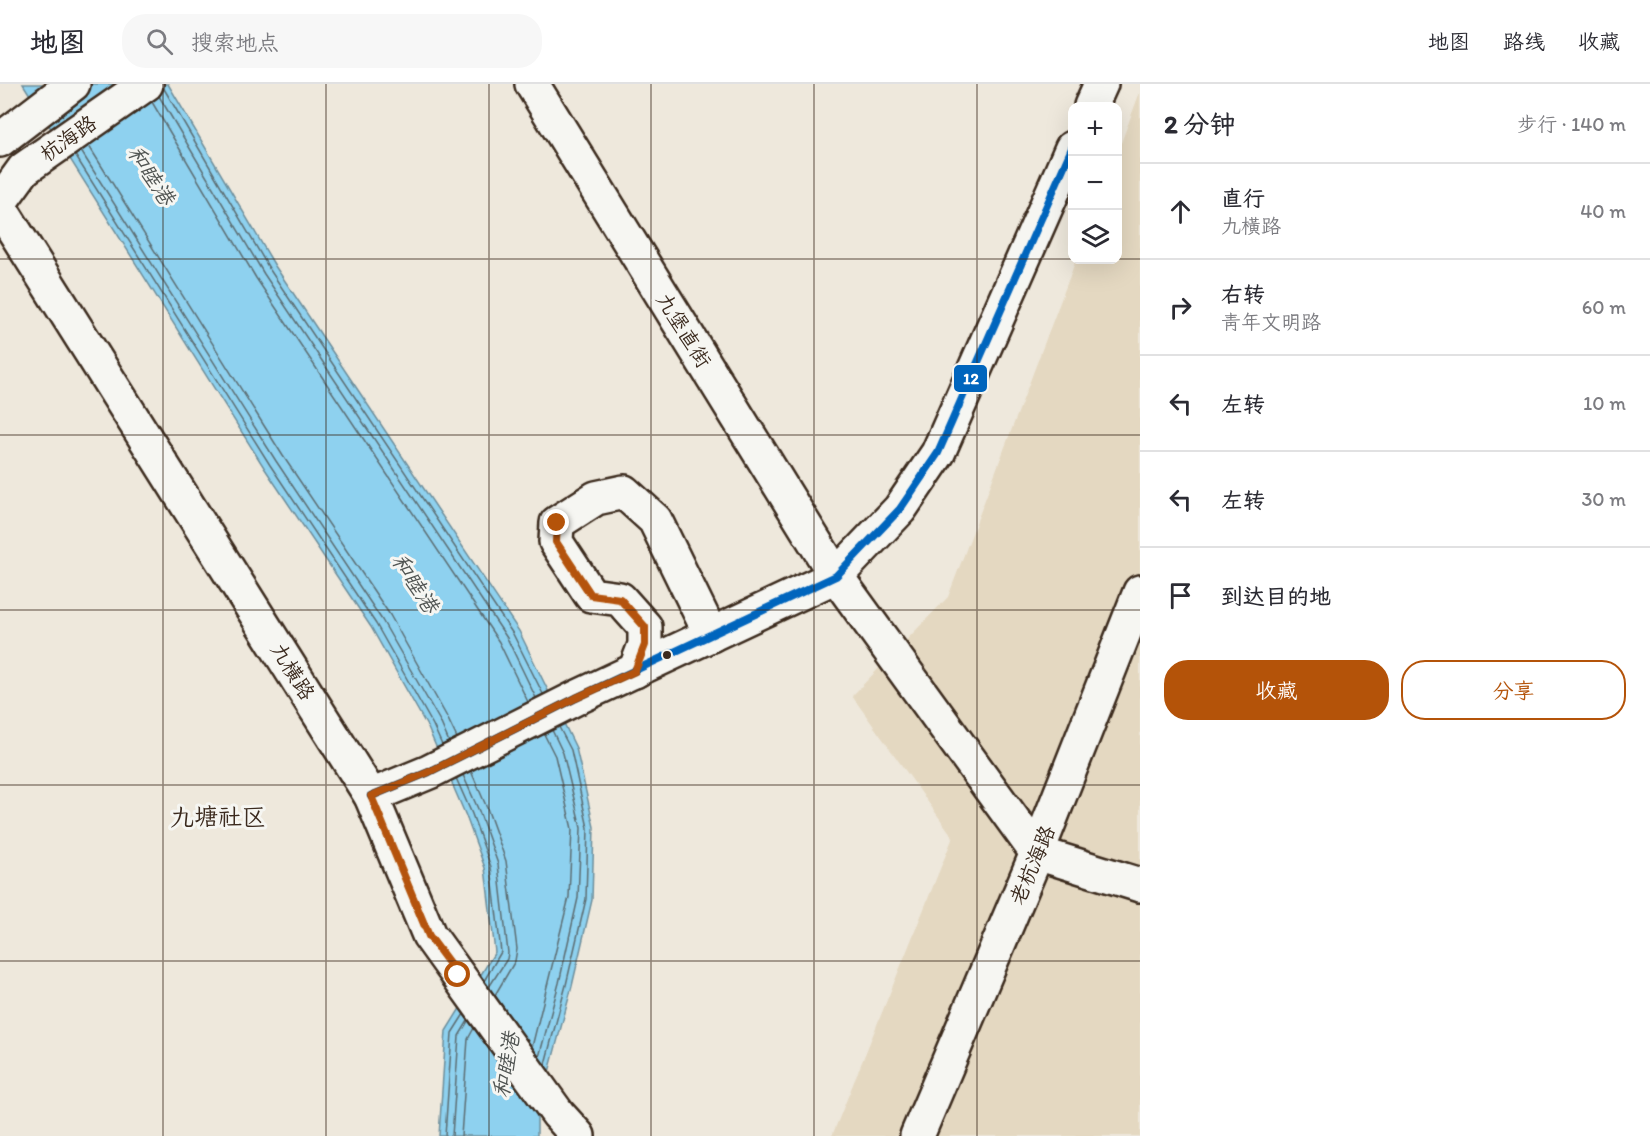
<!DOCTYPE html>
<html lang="zh">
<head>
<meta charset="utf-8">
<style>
  :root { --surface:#fff; --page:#f7f7f7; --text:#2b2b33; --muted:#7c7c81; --line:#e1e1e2; --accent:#b45309 }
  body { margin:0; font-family:Itim,"LXGW WenKai TC",sans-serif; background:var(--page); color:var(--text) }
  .controls { position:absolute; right:18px; top:18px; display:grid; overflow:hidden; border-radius:12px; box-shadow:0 6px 24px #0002 }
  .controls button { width:54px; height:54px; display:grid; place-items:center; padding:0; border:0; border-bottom:2px solid var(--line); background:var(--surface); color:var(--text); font:30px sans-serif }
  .stop { position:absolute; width:18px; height:18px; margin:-14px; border:4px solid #b45309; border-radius:50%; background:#fff }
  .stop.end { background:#b45309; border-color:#fff; box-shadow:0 2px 6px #0008 }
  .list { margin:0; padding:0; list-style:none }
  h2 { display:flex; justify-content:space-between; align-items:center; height:78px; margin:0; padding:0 24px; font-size:26px }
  h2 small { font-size:20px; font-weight:400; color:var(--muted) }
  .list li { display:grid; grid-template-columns:39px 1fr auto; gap:18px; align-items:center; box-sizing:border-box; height:96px; padding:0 24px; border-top:2px solid var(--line) }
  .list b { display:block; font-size:22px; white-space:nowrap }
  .list p { margin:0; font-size:20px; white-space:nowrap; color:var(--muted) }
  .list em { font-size:20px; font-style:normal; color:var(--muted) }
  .actions { display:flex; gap:12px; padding:18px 24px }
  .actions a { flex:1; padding:14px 0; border:2px solid var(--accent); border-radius:24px; text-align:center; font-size:21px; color:var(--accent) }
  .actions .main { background:var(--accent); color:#fff }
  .icon { flex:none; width:33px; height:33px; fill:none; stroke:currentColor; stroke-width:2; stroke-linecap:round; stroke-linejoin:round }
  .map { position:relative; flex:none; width:1140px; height:1052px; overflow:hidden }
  header { display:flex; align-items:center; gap:36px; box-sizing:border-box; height:84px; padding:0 30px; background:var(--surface); border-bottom:2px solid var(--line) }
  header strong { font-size:28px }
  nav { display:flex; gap:33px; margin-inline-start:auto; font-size:21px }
  .search { width:420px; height:54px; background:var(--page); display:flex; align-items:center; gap:15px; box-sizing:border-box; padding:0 21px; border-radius:24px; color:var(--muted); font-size:22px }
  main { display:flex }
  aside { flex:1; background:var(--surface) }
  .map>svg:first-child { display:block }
  .built { fill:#e4d8c1 }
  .water { fill:#8ed1ef; stroke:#6d8e9b; stroke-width:1.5 }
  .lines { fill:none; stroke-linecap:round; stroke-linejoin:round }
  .shore { stroke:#5c6d72; stroke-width:1.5 }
  .minor-casing { stroke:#3b2a1e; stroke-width:38 }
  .major-casing { stroke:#3b2a1e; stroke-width:38 }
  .minor { stroke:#f6f6f2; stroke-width:33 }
  .major { stroke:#f6f6f2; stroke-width:33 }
  .bus-1-casing { stroke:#f6f6f2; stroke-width:12 }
  .bus-1 { stroke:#0065bd; stroke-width:8 }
  .route { stroke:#b45309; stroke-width:8 }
  .grid { fill:none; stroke:#3b2a1e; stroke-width:1.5; stroke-opacity:0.55 }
  .bus-dot { fill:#3b2a1e; stroke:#f6f6f2; stroke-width:2 }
  .labels { text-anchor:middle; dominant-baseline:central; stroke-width:6; stroke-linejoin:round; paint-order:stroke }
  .street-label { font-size:21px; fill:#3b2a1e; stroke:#f6f6f2 }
  .water-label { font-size:22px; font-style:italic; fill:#505452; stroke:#f6f6f2 }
  .quarter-label { font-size:24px; fill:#3b2a1e; stroke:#f6f6f2 }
  .line-badge { stroke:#f6f6f2; stroke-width:2 }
  .badge-label { font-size:16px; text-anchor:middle; font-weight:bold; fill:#fff }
</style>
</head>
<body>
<header>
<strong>地图</strong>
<div class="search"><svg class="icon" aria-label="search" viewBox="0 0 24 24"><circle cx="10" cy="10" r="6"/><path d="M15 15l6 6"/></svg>搜索地点</div>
<nav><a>地图</a><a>路线</a><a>收藏</a></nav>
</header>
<main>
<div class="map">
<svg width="1140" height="1052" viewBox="0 0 1140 1052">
  <rect width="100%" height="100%" fill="#eee8dc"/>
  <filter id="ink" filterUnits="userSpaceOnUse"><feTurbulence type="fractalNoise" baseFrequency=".0167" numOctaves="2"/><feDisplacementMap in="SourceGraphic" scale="12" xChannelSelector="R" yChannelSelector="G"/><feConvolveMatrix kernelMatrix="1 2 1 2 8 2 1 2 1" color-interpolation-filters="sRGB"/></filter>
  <g filter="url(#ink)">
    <polygon class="built" points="1140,8 1140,1052 832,1052 953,753 852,612 948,513 1076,176 1118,176 1118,67"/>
    <polygon class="water" points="23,0 168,0 275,182 519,547 576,664 594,743 592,816 572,902 537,1033 537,1052 439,1052 446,947 495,868 485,784 466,732 428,644 371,543 265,385"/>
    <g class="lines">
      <g class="shore">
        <polyline points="163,3 270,186 513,550 543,610"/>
        <polyline points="159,12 264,190 507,554 536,614"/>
        <polyline points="152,18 256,194 499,558 528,618"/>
        <polyline points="89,62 283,372 390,531 447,633 457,654"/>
        <polyline points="81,67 276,377 382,536 440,637 449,658"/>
        <polyline points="75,71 270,381 376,540 433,641 442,661"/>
        <polyline points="471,687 487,724 506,777 517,865 515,877 495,911"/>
        <polyline points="463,691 479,727 498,780 508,869 507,875 489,903"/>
        <polyline points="456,694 472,730 491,783 501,868 484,897"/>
        <polyline points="532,963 569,813 572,745 555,672 544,650"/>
        <polyline points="539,973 559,899 578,814 581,744 563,669 552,646"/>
        <polyline points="545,980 566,901 586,815 588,744 571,666 559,643"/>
        <polyline points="445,1052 452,949 464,930"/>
        <polyline points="452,1052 459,952 468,937"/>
        <polyline points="461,1052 468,955 474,944"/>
      </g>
      <g class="minor-casing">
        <g id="minor">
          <polyline points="532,0 836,492 1037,769 1140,801"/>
          <polyline points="1091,22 1101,0"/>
          <polyline points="0,124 371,712 429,851 558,1030 578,1052"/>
          <polyline points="635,587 645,561 645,543 620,515 591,511 556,458 557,439 596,414 624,408 655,436 711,551"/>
          <polyline points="371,712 429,688 576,614 836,492 900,425 938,369 1072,64"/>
          <polyline points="917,1052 1037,769 1140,508"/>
        </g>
      </g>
      <g class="major-casing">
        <g id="major">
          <polyline points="0,56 73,0"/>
          <polyline points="0,118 24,85 146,0"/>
        </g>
      </g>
      <use href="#minor" class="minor"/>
      <use href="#major" class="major"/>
      <g class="bus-1-casing">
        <polyline id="bus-1" points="371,712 429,688 576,614 836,492 900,425 938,369 1072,64"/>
      </g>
      <use href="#bus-1" class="bus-1"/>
    </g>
  </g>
  <g class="lines" filter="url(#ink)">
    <polyline class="route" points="458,891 429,852 371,712 429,688 576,614 635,587 645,561 645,543 620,515 591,511 556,458 557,439"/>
  </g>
  <path class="grid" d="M163,0V1052M326,0V1052M489,0V1052M651,0V1052M814,0V1052M977,0V1052M0,175H1072M1118,175H1140M0,351H1140M0,526H1140M0,701H1140M0,877H1140"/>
  <circle class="bus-dot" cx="667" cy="571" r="5"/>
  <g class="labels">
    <g class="street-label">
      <text transform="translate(68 54) rotate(-35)">杭海路</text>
      <text transform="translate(684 246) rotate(58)">九堡直街</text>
      <text transform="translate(293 587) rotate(58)">九横路</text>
      <text transform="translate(1032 781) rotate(-67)">老杭海路</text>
    </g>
    <g class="water-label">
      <text transform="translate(151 91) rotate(57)">和睦港</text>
      <text transform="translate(415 499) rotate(57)">和睦港</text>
      <text transform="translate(506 981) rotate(-80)">和睦港</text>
    </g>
    <g class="quarter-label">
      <text x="218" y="732">九塘社区</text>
    </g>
  </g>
  <rect class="line-badge" x="953" y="280" width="35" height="29" rx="6" fill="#0065bd"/>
  <g class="badge-label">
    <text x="971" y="300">12</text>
  </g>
</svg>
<div class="controls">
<button>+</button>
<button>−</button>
<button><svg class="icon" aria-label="layers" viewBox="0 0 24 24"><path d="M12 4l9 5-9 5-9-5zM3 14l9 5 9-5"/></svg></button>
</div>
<div class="stop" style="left:458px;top:891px"></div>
<div class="stop end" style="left:557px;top:439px"></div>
</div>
<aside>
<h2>2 分钟<small>步行 · 140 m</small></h2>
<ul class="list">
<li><svg class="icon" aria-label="ahead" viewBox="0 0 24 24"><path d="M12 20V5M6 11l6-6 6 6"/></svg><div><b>直行</b><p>九横路</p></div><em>40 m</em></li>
<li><svg class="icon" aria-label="right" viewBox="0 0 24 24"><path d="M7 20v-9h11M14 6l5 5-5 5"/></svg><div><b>右转</b><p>青年文明路</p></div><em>60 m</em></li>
<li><svg class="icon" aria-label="left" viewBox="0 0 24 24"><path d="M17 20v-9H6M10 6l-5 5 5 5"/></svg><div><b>左转</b></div><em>10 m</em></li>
<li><svg class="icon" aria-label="left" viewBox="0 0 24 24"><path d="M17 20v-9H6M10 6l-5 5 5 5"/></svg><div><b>左转</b></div><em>30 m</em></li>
<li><svg class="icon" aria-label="arrive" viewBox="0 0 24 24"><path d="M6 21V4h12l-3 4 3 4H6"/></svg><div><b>到达目的地</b></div></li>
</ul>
<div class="actions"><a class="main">收藏</a><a>分享</a></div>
</aside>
</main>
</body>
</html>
